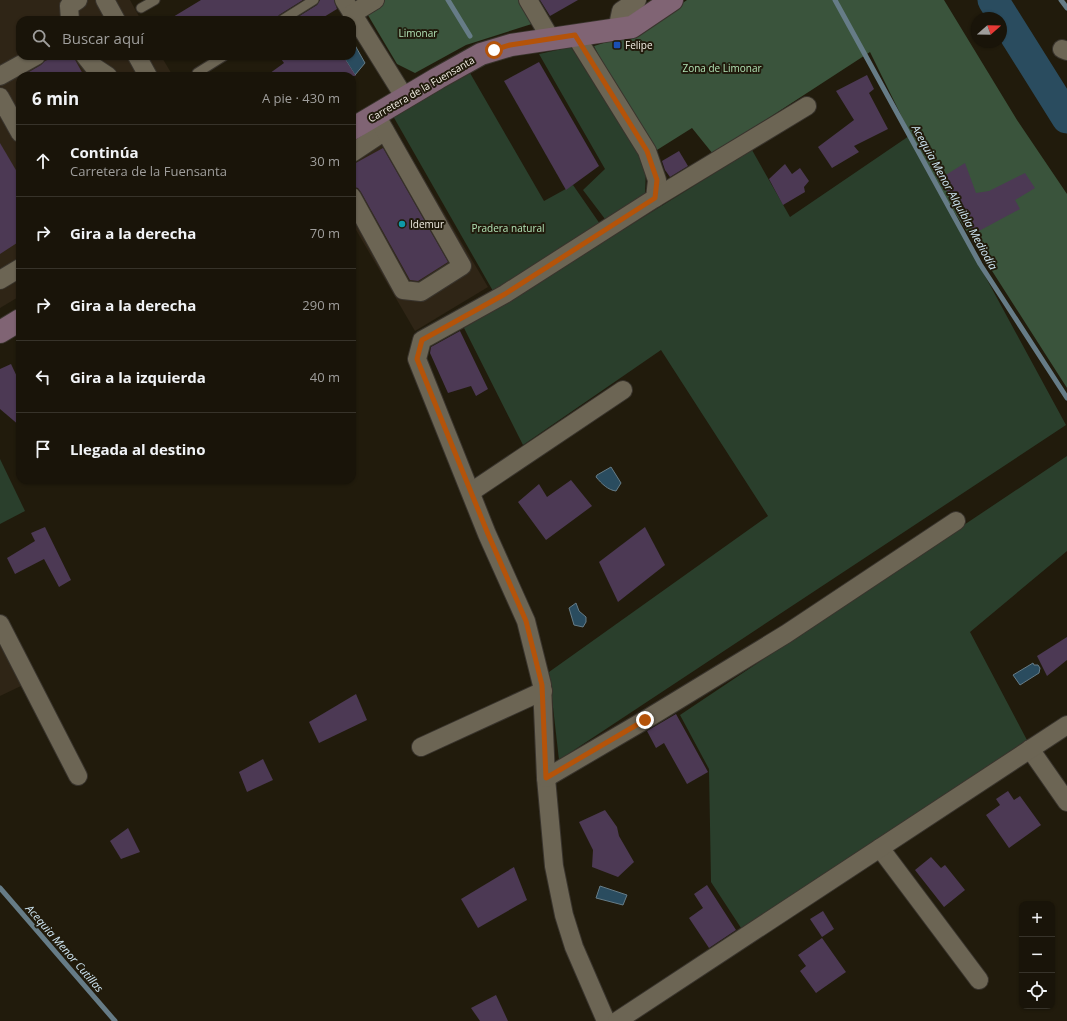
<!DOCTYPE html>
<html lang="es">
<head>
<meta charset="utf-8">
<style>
  :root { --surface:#191409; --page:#221d12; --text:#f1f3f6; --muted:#9f9e9c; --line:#37332a }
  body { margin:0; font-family:"Open Sans",sans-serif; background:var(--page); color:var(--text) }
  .controls { position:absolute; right:12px; bottom:12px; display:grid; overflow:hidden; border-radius:8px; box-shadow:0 1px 3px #0004 }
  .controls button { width:36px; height:36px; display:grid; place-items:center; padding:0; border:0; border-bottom:1px solid var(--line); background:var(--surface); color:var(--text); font:20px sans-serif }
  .compass { position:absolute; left:971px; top:12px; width:36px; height:36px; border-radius:50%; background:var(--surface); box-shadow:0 1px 3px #0004; rotate:70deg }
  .stop { position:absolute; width:12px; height:12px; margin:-9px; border:3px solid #b45309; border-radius:50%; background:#fff }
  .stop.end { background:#b45309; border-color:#fff; box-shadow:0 1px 4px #0008 }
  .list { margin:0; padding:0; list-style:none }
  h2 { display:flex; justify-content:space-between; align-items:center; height:52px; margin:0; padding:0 16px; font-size:17px }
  h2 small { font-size:13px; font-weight:400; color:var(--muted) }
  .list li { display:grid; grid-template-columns:26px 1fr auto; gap:12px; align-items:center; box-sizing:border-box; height:72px; padding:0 16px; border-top:1px solid var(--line) }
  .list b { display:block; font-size:15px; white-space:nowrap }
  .list p { margin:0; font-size:13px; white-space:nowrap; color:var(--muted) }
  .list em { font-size:13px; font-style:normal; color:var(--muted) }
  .icon { flex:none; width:22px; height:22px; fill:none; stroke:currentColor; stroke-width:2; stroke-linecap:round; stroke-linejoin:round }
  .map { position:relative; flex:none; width:1067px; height:1021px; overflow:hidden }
  .search { position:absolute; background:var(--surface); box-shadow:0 1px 3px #0004; left:16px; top:16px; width:340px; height:44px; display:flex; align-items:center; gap:10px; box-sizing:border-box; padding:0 14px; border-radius:12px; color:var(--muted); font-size:15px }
  .panel { position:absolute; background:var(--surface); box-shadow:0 1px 3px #0004; left:16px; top:72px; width:340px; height:412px; border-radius:12px }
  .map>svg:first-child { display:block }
  .industrial { fill:#2f2516 }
  .green { fill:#2a3f2c }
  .forest { fill:#3a543c }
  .water { fill:#2a4c5f; stroke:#667c87 }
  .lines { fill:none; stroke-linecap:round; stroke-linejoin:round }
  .stream { stroke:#667c87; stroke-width:5 }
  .river { stroke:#2a4c5f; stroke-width:31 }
  .building { fill:#4c3954 }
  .service-casing { stroke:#39342d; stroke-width:11 }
  .minor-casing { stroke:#39342d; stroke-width:20 }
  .secondary-casing { stroke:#39342d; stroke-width:24 }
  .service { stroke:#6c6554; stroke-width:9 }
  .minor { stroke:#6c6554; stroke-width:18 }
  .secondary { stroke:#806474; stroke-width:22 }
  .route { stroke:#b45309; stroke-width:5 }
  .transit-dot { fill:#1a4fb4; stroke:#211b0c; stroke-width:1.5 }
  .culture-dot { fill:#0f9aa8; stroke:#211b0c; stroke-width:1.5 }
  .labels { text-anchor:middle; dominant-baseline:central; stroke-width:4; stroke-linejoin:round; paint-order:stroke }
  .park-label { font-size:10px; fill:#b1e2b5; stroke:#211b0c }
  .poi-label { font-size:10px; fill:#f1ede3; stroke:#211b0c; text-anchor:start }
  .street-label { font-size:10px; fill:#f1ede3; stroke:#211b0c }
  .water-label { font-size:11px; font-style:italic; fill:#d0e8f6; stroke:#211b0c }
</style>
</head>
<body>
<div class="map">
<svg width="1067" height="1021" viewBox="0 0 1067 1021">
  <rect width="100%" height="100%" fill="#211b0c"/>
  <g class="industrial">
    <polygon points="0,0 130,0 141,20 20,20 20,56 161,56 173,76 20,76 20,296 0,308"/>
    <polygon points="391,123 488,287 415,331 352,223 352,143"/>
    <polygon points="0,645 21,686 0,696"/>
  </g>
  <g class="green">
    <polygon points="571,47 646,166 645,196 605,219 583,190 605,169 539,54"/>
    <polygon points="470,73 544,201 573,185 600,224 493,291 393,116 443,83"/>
    <polygon points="909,136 1066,425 559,760 549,672 768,516 661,350 523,445 464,328 752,150 790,217"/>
    <polygon points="1067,456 1067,551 970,632 1028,742 743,931 711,882 709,769 680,715"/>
    <polygon points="0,459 25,511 0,524"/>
  </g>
  <g class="forest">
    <polygon points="359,0 525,0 538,22 466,45 415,73 397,64"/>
    <polygon points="687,0 944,0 1017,120 1067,194 1067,388 930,174 870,52 713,154 692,128 649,155 594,46 642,31"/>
  </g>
  <g class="water">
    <polygon points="352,40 365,63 355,75 343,56 352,56"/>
    <path d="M611,467L621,483L616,491C608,490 602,484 596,477L597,475Z"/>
    <polygon points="576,603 579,611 586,617 586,622 583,627 574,625 569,608"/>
    <polygon points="1033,663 1034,665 1038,665 1040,668 1039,673 1020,685 1013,675"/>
    <polygon points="600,886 627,895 623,905 596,898"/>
  </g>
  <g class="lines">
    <g class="stream">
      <polyline points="448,0 470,36"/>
      <polyline points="835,0 980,264 1067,398"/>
      <polyline points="1061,0 1067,8"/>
      <polyline points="0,888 115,1021"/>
    </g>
    <polyline class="river" points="993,0 1067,118"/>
  </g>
  <g class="building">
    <polygon points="201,0 303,0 279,15 276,20 168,20"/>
    <polygon points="320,0 334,0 337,9 319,20 293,20 317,5"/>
    <polygon points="540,0 578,0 550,16"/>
    <polygon points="57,56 73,56 84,76 22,76 41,65 45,61"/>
    <polygon points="279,56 343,56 356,76 266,76 284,63"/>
    <polygon points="539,62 599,166 566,190 504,81"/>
    <polygon points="867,75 874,89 869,93 888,129 854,146 859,152 832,168 818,147 854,120 836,91"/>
    <polygon points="0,143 20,177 20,241 0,254"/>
    <polygon points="383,148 448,262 418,281 410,280 361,192 358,188 354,187 352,183 352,165"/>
    <polygon points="679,151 688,166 670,177 665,170 662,161"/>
    <polygon points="965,163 976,193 989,191 1025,173 1035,188 1015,200 1020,209 977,232 960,219 941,178"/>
    <polygon points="785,164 792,174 800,168 809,181 804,187 805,192 783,205 769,179"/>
    <polygon points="460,331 488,389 476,396 471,386 448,393 430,353 431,347"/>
    <polygon points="11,364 20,383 20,426 0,409 0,369"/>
    <polygon points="571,480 592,506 546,540 518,502 539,484 547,497"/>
    <polygon points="45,527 71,580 59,587 44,559 15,574 7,558 35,541 31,533"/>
    <polygon points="645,527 665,565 618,602 599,562"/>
    <polygon points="1067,637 1067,660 1047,676 1037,656"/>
    <polygon points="356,694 367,720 319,743 309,722"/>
    <polygon points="676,714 708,772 687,784 664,743 656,748 647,731"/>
    <polygon points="263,759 273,780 247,792 239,772"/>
    <polygon points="1008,791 1014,800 1020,796 1041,825 1009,848 986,815 1000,805 996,799"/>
    <polygon points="605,810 617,827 619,836 634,862 618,877 592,867 593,850 579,822"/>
    <polygon points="128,828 140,852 121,859 110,841"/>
    <polygon points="931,857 941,868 945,865 965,890 944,907 915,870"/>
    <polygon points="514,867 527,900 478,928 461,899"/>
    <polygon points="707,885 736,930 709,948 689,918 703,908 694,894"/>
    <polygon points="823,911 834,929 822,937 810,919"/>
    <polygon points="822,938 846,972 816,993 800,971 806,966 798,955"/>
    <polygon points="496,995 508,1021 480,1021 471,1008"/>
  </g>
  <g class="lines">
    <g class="service-casing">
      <g id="service">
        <polyline points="141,8 155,0"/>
        <polyline points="282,20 314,0"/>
        <polyline points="197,73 224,56"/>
      </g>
    </g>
    <g class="minor-casing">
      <g id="minor">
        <polyline points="105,0 116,20"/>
        <polyline points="344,0 405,98"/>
        <polyline points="528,0 551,39"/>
        <polyline points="352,14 375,0"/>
        <polyline points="70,20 69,6 78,0"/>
        <polyline points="617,30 621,11 637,0"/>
        <polyline points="575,35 647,151 657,180 655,198 505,294 422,340 417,359 487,534 526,621 542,685 546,778 554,866 564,915 574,947 606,1021"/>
        <polyline points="1062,49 1067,51"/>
        <polyline points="85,56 93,66 108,76"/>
        <polyline points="137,56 148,76"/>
        <polyline points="0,76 36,56"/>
        <polyline points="0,97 20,133"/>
        <polyline points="352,153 385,131"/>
        <polyline points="352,197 403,290 421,292 462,266 376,115"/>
        <polyline points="655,198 807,106"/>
        <polyline points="0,280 20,268"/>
        <polyline points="471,492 623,390"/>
        <polyline points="0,624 78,776"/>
        <polyline points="421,747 543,691"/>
        <polyline points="1030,749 1067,802"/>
        <polyline points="546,778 645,720 786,634 956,521"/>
        <polyline points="880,848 979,980"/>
        <polyline points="617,1021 1067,725"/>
      </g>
    </g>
    <g class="secondary-casing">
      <g id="secondary">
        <polyline points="352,129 438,78 481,54 511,45 632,27 672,0"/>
        <polyline points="0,332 20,320"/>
      </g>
    </g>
    <use href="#service" class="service"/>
    <use href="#minor" class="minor"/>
    <use href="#secondary" class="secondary"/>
  </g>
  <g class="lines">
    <polyline class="route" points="494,50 510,45 575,35 647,151 657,180 655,198 505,294 422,340 417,359 488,534 526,621 542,685 546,778 645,720"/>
  </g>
  <rect class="transit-dot" x="613" y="41" width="8" height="8" rx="2"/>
  <circle class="culture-dot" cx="402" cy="224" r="4"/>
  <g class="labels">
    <g class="park-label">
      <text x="418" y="33">Limonar</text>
      <text x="722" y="68">Zona de Limonar</text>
      <text x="508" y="228">Pradera natural</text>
    </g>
    <g class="poi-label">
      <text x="625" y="45">Felipe</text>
      <text x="410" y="224">Idemur</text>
    </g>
    <g class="street-label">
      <text transform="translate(421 89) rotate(-30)">Carretera de la Fuensanta</text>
    </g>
    <g class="water-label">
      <text transform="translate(955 197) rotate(61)">Acequia Menor Alquibla Mediodía</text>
      <text transform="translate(65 948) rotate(49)">Acequia Menor Cutillas</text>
    </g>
  </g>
</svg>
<div class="controls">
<button>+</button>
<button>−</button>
<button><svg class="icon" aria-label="locate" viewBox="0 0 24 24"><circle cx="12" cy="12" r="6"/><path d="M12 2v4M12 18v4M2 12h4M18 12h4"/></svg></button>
</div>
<svg class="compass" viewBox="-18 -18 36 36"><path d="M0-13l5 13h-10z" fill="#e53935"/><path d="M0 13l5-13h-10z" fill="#9f9e9c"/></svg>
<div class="stop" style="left:494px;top:50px"></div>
<div class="stop end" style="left:645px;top:720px"></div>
<div class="search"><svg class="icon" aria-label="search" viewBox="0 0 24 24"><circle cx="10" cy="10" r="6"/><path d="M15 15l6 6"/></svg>Buscar aquí</div>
<section class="panel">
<h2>6 min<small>A pie · 430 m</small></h2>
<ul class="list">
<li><svg class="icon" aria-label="ahead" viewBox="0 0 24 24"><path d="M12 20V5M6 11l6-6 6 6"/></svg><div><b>Continúa</b><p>Carretera de la Fuensanta</p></div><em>30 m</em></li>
<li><svg class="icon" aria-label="right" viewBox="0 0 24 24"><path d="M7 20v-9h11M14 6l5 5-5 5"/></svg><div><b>Gira a la derecha</b></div><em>70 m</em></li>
<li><svg class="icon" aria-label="right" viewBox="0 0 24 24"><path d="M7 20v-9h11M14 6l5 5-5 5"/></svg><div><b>Gira a la derecha</b></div><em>290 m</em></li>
<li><svg class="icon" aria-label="left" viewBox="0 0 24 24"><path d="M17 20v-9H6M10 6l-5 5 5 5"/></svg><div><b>Gira a la izquierda</b></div><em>40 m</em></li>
<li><svg class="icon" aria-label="arrive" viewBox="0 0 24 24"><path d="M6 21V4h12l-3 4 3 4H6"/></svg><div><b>Llegada al destino</b></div></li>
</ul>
</section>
</div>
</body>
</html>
